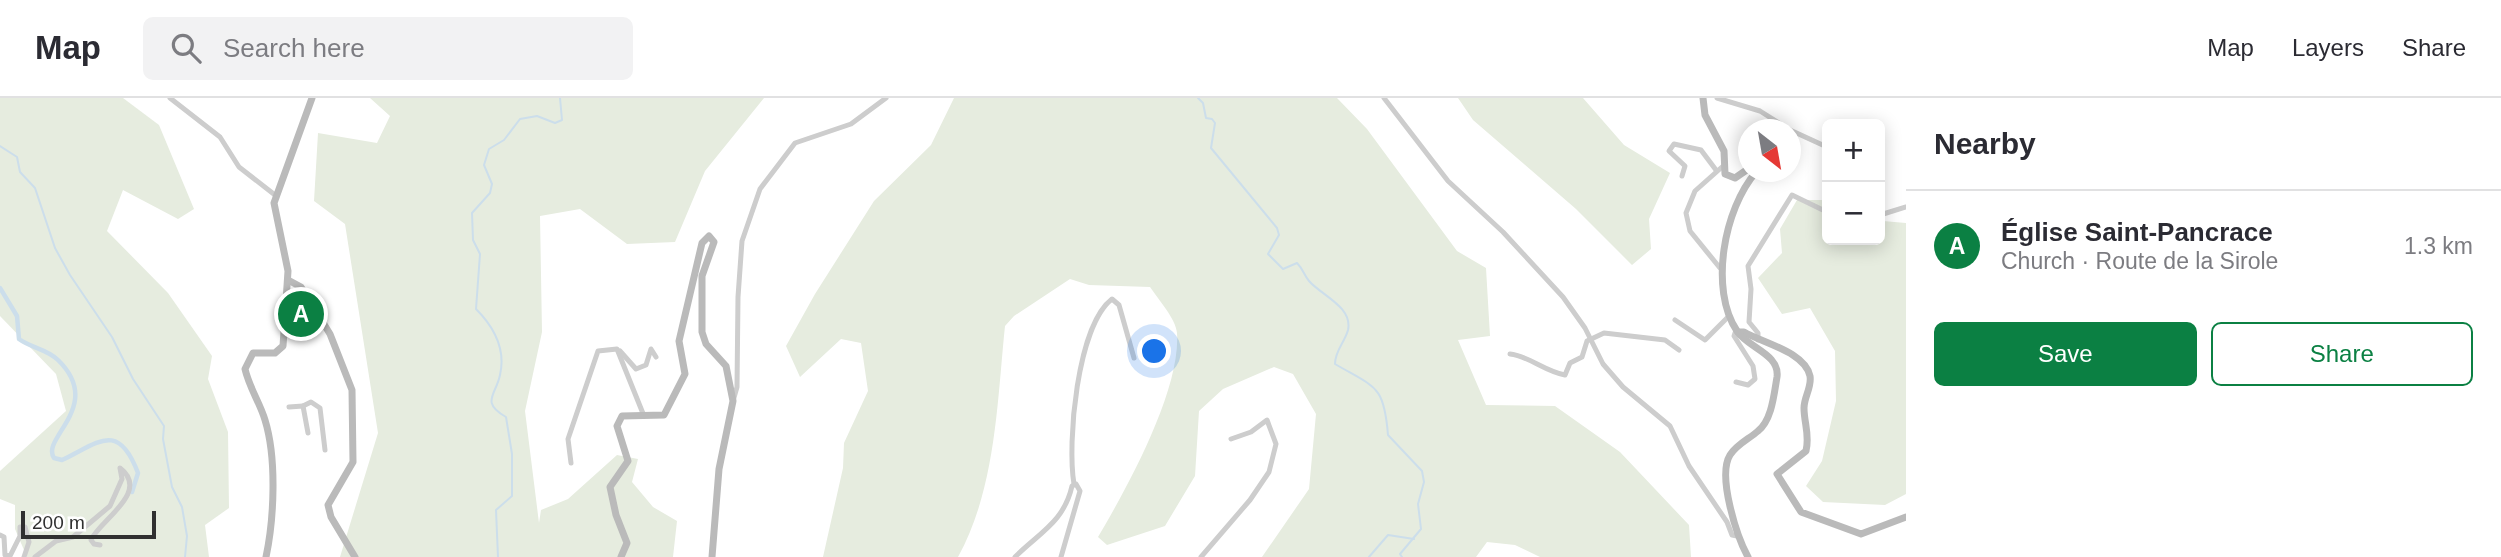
<!DOCTYPE html>
<html lang="en">
<head>
<meta charset="utf-8">
<style>
  :root { --surface:#fff; --page:#f2f2f3; --text:#2b2b33; --muted:#7c7c81; --line:#e1e1e2; --accent:#0b8043 }
  body { margin:0; font-family:Arial,sans-serif; background:var(--page); color:var(--text) }
  .controls { position:absolute; right:21px; top:21px; display:grid; overflow:hidden; border-radius:10px; box-shadow:0 4px 18px #0003 }
  .controls button { width:63px; height:63px; display:grid; place-items:center; padding:0; border:0; border-bottom:2px solid var(--line); background:var(--surface); color:var(--text); font:35px sans-serif }
  .compass { position:absolute; left:1738px; top:21px; width:63px; height:63px; border-radius:50%; background:var(--surface); box-shadow:0 4px 18px #0003; rotate:149deg }
  .scale { position:absolute; left:21px; bottom:18px; width:135px; box-sizing:border-box; padding-left:7px; border:4px solid #303030; border-top:0; font-size:19px; line-height:24px; white-space:nowrap; color:#303030; -webkit-text-stroke:5px #fff; paint-order:stroke }
  .you { position:absolute; left:1155px; top:254px; width:24px; height:24px; margin:-18px; border:5px solid #fff; border-radius:50%; background:#1a73e8; box-shadow:0 0 0 10px #1a73e833 }
  .badge { display:grid; place-items:center; width:46px; height:46px; border-radius:50%; background:var(--accent); color:#fff; font-size:23px; font-weight:700 }
  .pin { position:absolute; translate:-50% -50%; border:4px solid #fff; box-shadow:0 2px 7px #0006 }
  .list { margin:0; padding:0; list-style:none }
  h2 { display:flex; justify-content:space-between; align-items:center; height:91px; margin:0; padding:0 28px; font-size:30px }
  h2 small { font-size:23px; font-weight:400; color:var(--muted) }
  .list li { display:grid; grid-template-columns:46px 1fr auto; gap:21px; align-items:center; box-sizing:border-box; height:112px; padding:0 28px; border-top:2px solid var(--line) }
  .list b { display:block; font-size:26px; white-space:nowrap }
  .list p { margin:0; font-size:23px; white-space:nowrap; color:var(--muted) }
  .list em { font-size:23px; font-style:normal; color:var(--muted) }
  .actions { display:flex; gap:14px; padding:21px 28px }
  .actions a { flex:1; padding:16px 0; border:2px solid var(--accent); border-radius:10px; text-align:center; font-size:24px; color:var(--accent) }
  .actions .main { background:var(--accent); color:#fff }
  .icon { flex:none; width:38px; height:38px; fill:none; stroke:currentColor; stroke-width:2; stroke-linecap:round; stroke-linejoin:round }
  .map { position:relative; flex:none; width:1906px; height:459px; overflow:hidden }
  header { display:flex; align-items:center; gap:42px; box-sizing:border-box; height:98px; padding:0 35px; background:var(--surface); border-bottom:2px solid var(--line) }
  header strong { font-size:33px }
  nav { display:flex; gap:38px; margin-inline-start:auto; font-size:24px }
  .search { width:490px; height:63px; background:var(--page); display:flex; align-items:center; gap:18px; box-sizing:border-box; padding:0 24px; border-radius:10px; color:var(--muted); font-size:26px }
  main { display:flex }
  aside { flex:1; background:var(--surface) }
  .map>svg:first-child { display:block }
  .green { fill:#e6ecdf }
  .lines { fill:none; stroke-linecap:round; stroke-linejoin:round }
  .stream { stroke:#ccdeeb; stroke-width:2 }
  .canal { stroke:#ccdeeb; stroke-width:4.5 }
  .street { stroke:#cdcdcd; stroke-width:5 }
  .secondary { stroke:#bababa; stroke-width:7 }
</style>
</head>
<body>
<header>
<strong>Map</strong>
<div class="search"><svg class="icon" aria-label="search" viewBox="0 0 24 24"><circle cx="10" cy="10" r="6"/><path d="M15 15l6 6"/></svg>Search here</div>
<nav><a>Map</a><a>Layers</a><a>Share</a></nav>
</header>
<main>
<div class="map">
<svg width="1906" height="459" viewBox="0 0 1906 459">
  <rect width="100%" height="100%" fill="#fff"/>
  <g class="green">
    <polygon points="0,0 123,0 159,27 194,111 178,121 123,92 107,133 168,195 212,258 208,281 228,334 229,410 205,427 209,459 27,459 15,431 15,407 0,401 0,373 66,313 56,276 0,218"/>
    <polygon points="370,0 764,0 705,73 675,144 627,146 580,111 540,118 542,234 525,313 539,425 541,412 568,401 617,357 638,361 632,384 653,409 677,423 673,459 340,459 378,335 345,126 314,103 318,35 377,45 390,18"/>
    <path d="M954,0H1337L1367,31L1457,153L1486,170L1490,238L1458,242L1486,307L1555,308L1620,354L1689,427L1691,459H1540L1515,447L1487,444L1476,459H1262L1309,391L1316,316L1293,276L1274,269L1223,291L1199,313L1195,378L1165,428L1107,447L1098,439C1127,390 1181,292 1177,235C1176,221 1158,201 1150,189L1089,187L1070,181L1014,218L1005,228C997,305 996,390 958,459H823L843,370L844,345L868,293L861,245L841,241L800,279L786,248L815,196L874,103L931,47Z"/>
    <polygon points="1458,0 1583,0 1624,47 1670,75 1649,121 1651,151 1632,167 1576,111 1473,22"/>
    <polygon points="1797,102 1827,102 1827,142 1880,142 1880,116 1883,123 1906,125 1906,396 1885,407 1823,404 1806,388 1822,363 1836,303 1835,253 1810,210 1782,216 1758,180 1782,155 1780,131"/>
  </g>
  <g class="lines">
    <g class="stream">
      <path d="M1198,0L1203,5L1206,20L1212,21L1215,25L1211,50L1277,130L1279,137L1268,156L1283,171L1297,165C1303,171 1304,177 1309,183C1321,197 1353,209 1348,232C1345,244 1335,252 1335,266C1376,290 1384,287 1388,337L1422,373L1424,384L1418,406L1421,431L1400,456L1402,459"/>
      <polyline points="0,48 17,59 20,74 35,90 55,150 70,177 112,239 133,281 164,328 163,341 172,389 182,409 187,438 185,459"/>
      <path d="M498,459L496,412L512,398V356L506,319C480,304 496,297 500,277C506,251 493,228 476,211L480,156L473,142L472,115L490,95L492,86L484,67L489,51L504,42L520,21L537,18L555,25L562,22L560,0"/>
      <polyline points="1369,459 1388,437 1414,441"/>
    </g>
    <path class="canal" d="M0,190L17,218L19,241C31,250 47,251 58,262C105,308 40,340 54,360L62,362C98,345 118,322 138,375L132,394"/>
    <g class="street">
      <polyline points="170,0 220,39 239,69 275,97"/>
      <polyline points="1384,0 1448,83 1503,134 1563,199 1585,230 1603,266 1623,289 1670,328 1689,368 1727,424 1732,437 1737,438"/>
      <polyline points="1717,0 1760,13 1790,32"/>
      <polyline points="1790,32 1827,49"/>
      <polyline points="1682,78 1685,68 1669,53 1674,46 1701,52 1716,72"/>
      <polyline points="1880,117 1906,109"/>
      <polyline points="1720,170 1690,133 1686,115 1695,93 1722,69"/>
      <polyline points="1675,222 1705,242 1729,218"/>
      <polyline points="1736,232 1734,238 1753,268 1755,281 1748,287 1736,284"/>
      <polyline points="1758,242 1758,235 1749,224 1751,191 1748,168 1792,97 1827,114"/>
      <polyline points="620,253 636,271 646,267 651,251 656,259"/>
      <path d="M1510,256C1529,258 1544,273 1565,277L1570,265L1582,259L1587,243L1604,235L1665,242L1679,252"/>
      <polyline points="733,303 737,289 738,199 742,143 760,91 795,45 851,26 886,0"/>
      <polyline points="303,308 311,304 320,310 325,352"/>
      <polyline points="289,309 303,308 308,335"/>
      <polyline points="571,365 568,341 598,253 617,251 644,318"/>
      <path d="M1074,386C1067,345 1077,228 1112,201L1119,207L1134,260"/>
      <polyline points="0,437 4,439 5,457 10,458 20,438 20,429 25,429 29,444 24,459"/>
      <path d="M35,459L56,443L73,439L110,408L122,381L120,370C151,394 100,422 91,442L94,446L100,447"/>
      <path d="M1015,459C1039,435 1064,424 1072,388L1076,386L1080,393L1061,459"/>
      <polyline points="1201,459 1250,402 1269,374 1276,346 1267,322 1251,334 1231,341"/>
    </g>
    <g class="secondary">
      <polyline points="1703,0 1705,17 1724,53 1725,76 1735,80 1748,71"/>
      <polyline points="288,182 301,189 330,236 352,292 353,364 328,407 331,419 355,459"/>
      <path d="M1738,234H1744C1763,245 1805,254 1810,278C1812,289 1804,299 1804,310C1804,325 1810,337 1806,353L1777,376L1801,414L1861,436L1906,419"/>
      <path d="M266,459C274,421 277,361 265,322C260,305 249,289 245,271L253,255H275L283,248L288,173L274,105L312,0"/>
      <polyline points="621,459 627,445 616,417 610,389 628,363 617,328 622,318 664,317 685,276 679,243 702,145 709,138 714,144 702,178 702,234 706,246 726,268 733,303 719,371 712,459"/>
      <path d="M1748,459C1737,439 1717,378 1730,357C1737,346 1749,341 1758,333C1772,322 1774,296 1777,279C1780,256 1748,250 1737,233C1709,191 1724,111 1756,74"/>
    </g>
  </g>
</svg>
<div class="controls">
<button>+</button>
<button>−</button>
</div>
<svg class="compass" viewBox="-18 -18 36 36"><path d="M0-13l5 13h-10z" fill="#e53935"/><path d="M0 13l5-13h-10z" fill="#7c7c81"/></svg>
<div class="scale">200 m</div>
<div class="you"></div>
<div class="pin badge" style="left:301px;top:216px">A</div>
</div>
<aside>
<h2>Nearby<small></small></h2>
<ul class="list">
<li><span class="badge">A</span><div><b>Église Saint-Pancrace</b><p>Church · Route de la Sirole</p></div><em>1.3 km</em></li>
</ul>
<div class="actions"><a class="main">Save</a><a>Share</a></div>
</aside>
</main>
</body>
</html>
